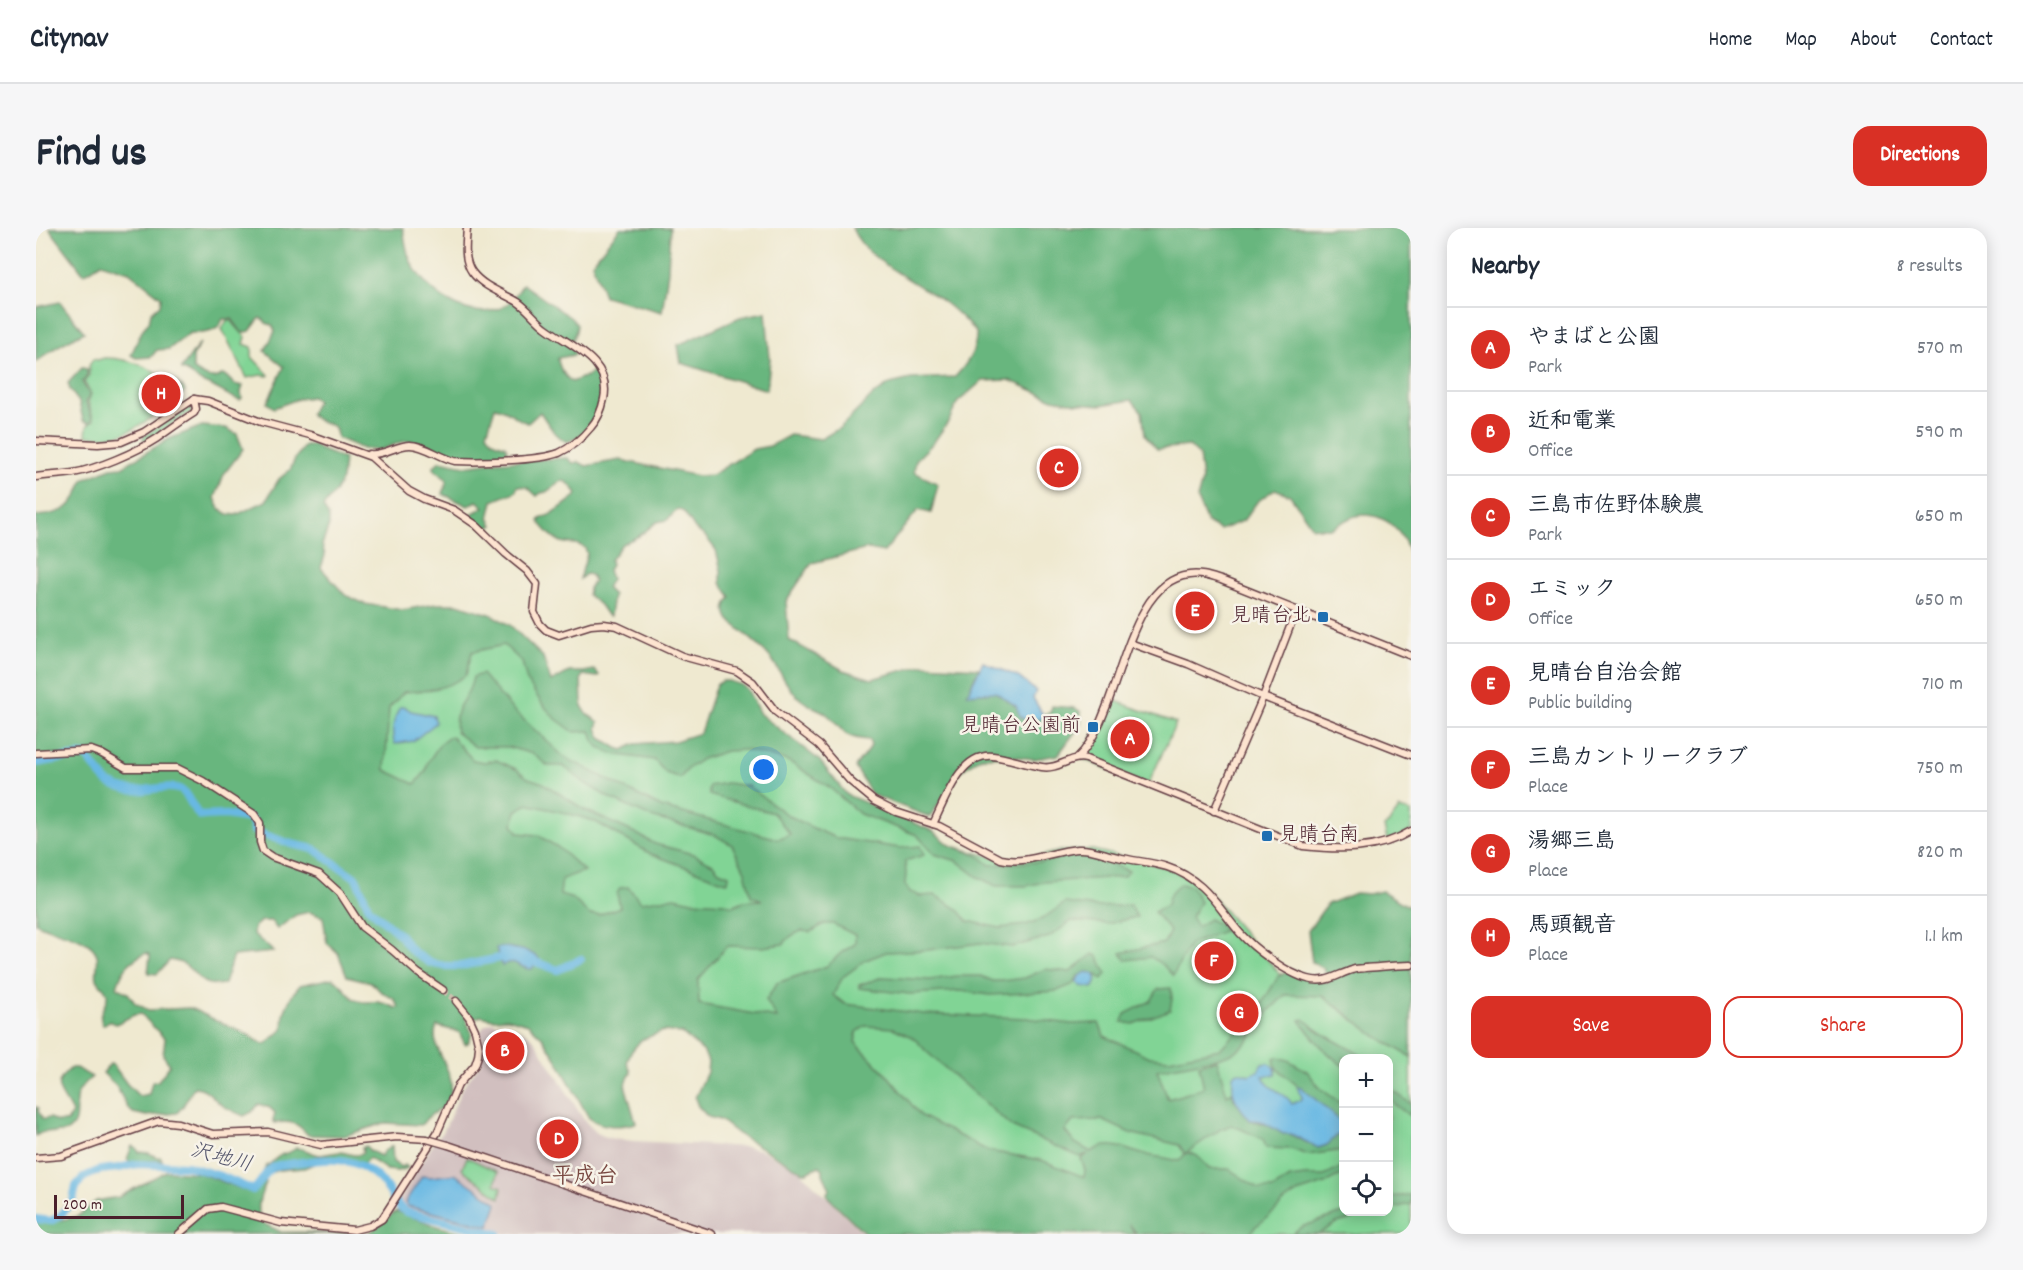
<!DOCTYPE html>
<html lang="en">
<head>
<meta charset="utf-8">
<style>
  :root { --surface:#fff; --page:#f6f6f7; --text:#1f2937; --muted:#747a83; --line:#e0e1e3; --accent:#d93025 }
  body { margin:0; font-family:Dekko,"Klee One",sans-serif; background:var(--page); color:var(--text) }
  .controls { position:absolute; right:18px; bottom:18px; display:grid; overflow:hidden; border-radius:12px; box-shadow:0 3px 15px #0003 }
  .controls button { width:54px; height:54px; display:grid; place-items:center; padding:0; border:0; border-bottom:2px solid var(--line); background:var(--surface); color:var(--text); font:30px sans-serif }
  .scale { position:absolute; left:18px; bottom:15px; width:130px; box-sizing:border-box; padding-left:6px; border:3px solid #4a1f2b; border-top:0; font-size:16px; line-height:21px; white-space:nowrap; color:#4a1f2b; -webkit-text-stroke:4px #f7f3e8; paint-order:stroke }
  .you { position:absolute; left:728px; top:542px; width:21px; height:21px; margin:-15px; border:4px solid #fff; border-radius:50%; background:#1a73e8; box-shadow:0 0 0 9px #1a73e833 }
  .badge { display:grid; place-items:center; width:39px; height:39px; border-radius:50%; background:var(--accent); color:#fff; font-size:20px; font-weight:700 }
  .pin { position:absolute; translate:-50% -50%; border:3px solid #fff; box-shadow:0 2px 6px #0006 }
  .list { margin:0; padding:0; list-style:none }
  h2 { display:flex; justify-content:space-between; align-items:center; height:78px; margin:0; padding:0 24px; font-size:26px }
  h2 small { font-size:20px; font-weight:400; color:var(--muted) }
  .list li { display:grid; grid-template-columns:39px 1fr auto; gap:18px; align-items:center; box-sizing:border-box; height:84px; padding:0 24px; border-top:2px solid var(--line) }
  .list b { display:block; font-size:22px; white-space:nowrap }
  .list p { margin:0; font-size:20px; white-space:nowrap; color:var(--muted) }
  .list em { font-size:20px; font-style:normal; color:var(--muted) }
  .actions { display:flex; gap:12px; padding:18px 24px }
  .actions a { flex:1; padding:14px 0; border:2px solid var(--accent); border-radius:18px; text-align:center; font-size:21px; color:var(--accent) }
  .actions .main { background:var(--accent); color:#fff }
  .icon { flex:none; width:33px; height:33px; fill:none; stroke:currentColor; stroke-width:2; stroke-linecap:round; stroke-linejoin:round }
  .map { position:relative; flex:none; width:1375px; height:1006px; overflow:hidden; border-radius:18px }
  header { display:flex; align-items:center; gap:36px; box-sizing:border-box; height:84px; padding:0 30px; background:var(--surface); border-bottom:2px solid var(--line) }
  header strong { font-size:28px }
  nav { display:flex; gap:33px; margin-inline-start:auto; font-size:21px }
  .intro { display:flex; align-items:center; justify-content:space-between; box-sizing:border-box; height:144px; padding:0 36px }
  h1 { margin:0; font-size:42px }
  .button { padding:15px 27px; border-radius:18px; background:var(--accent); color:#fff; font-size:21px; font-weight:700 }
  main { display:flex; gap:36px; padding:0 36px }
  aside { flex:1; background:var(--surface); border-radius:18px; box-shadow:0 3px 15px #0003 }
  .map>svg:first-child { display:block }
  .industrial { fill:#d1bfbf }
  .green { fill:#81d495; stroke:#667a60; stroke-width:1.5; fill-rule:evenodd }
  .forest { fill:#68b67e; stroke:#596a54; stroke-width:1.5; fill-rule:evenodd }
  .water { fill:#68b8e3; stroke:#596c87; stroke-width:1.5 }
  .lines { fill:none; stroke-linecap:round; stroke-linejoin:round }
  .river { stroke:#68b8e3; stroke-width:8 }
  .secondary-tunnel { stroke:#cec1af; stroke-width:6; stroke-dasharray:6 3; stroke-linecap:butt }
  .secondary-casing { stroke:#633d44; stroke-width:9 }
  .secondary { stroke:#fde4d0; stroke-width:6 }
  .secondary-bridge-casing { stroke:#633d44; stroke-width:9; stroke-linecap:butt }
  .secondary-bridge { stroke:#fde4d0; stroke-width:6 }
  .poi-dot { fill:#1f6fb2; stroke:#f7f3e8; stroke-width:2 }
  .labels { text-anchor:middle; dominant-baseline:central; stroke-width:5; stroke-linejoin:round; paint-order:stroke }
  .poi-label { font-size:20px; fill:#4a1f2b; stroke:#f7f3e8; text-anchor:end }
  .water-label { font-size:21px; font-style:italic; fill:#54556b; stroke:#f7f3e8 }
  .quarter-label { font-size:22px; font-weight:bold; fill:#7a4a43; stroke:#f7f3e8 }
</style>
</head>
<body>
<header>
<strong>Citynav</strong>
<nav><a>Home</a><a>Map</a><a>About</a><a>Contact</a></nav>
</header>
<div class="intro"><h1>Find us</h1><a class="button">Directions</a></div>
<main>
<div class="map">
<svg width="1375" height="1006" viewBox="0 0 1375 1006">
  <rect width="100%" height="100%" fill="#f7f3e8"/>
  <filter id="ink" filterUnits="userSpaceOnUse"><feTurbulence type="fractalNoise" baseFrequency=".0167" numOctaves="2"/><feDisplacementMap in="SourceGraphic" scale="12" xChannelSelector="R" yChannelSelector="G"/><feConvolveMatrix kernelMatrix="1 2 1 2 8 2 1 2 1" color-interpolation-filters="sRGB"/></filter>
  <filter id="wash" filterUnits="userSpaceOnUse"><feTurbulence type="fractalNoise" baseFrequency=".008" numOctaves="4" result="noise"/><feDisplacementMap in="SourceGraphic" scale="24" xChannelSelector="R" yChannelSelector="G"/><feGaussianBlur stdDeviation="1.35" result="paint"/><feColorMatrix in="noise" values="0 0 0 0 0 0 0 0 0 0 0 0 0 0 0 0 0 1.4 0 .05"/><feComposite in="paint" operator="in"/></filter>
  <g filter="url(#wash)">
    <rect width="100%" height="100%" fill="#efe9d0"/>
    <polygon class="industrial" points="456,794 489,804 498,811 548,892 561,905 572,910 598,913 710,919 725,922 763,942 828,1006 470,1006 369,982 362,975 390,927 409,900 426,861 444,836 448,820 444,805 448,798"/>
    <g class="green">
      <path d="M191,92L196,93C200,100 205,103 210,109L208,116L216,119V129L233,147L232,148L225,147L211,150L186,101Z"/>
      <path d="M68,130C95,129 124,145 147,159L149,163C137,176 100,202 83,207C72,210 61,209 50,208L51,198L58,192L52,174L55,166L48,154L53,147V138L57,131L62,132Z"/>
      <polygon points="152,178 156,180 155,184 109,214 107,209"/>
      <path d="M446,412L477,419L559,505L566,516L590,523L735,522L786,546L822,576L897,613L968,632H988L1024,623L1057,622L1137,641L1170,661L1243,745L1287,769L1340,808L1375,829V1006H1099L1065,961L1005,932L952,923L884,888L852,848L819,814L821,805L615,789L375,560L347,545L353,469L432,425ZM1308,830H1352V984H1308Z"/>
      <polygon points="1074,471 1140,495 1112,557 1042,529 1050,522"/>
      <polygon points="1363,581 1375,584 1375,603 1352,615 1348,599 1353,595"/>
      <polygon points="431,929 462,944 459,956 466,959 464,970 426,941"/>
    </g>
    <g class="forest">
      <path d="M13,0H367C369,11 370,26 376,36C391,64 431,94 465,80C476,75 481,65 487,56L535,90L541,97L540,103L534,119L539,124L538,127L522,130C522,139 529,149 536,154L553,147L559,140C572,161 565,194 544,208C540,211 535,212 531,214C518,208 512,195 504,184L492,195C480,192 473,181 459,179L451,205C454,212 463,217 469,217L472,222L467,228L442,229L410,226L394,217L375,213L365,214L345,222L327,221L301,210C301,190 284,199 274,186L281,173L276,169L262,171L238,180L231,175L248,139L229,123L239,103L236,97L230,95L228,92L224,90L214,103L206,105L196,91H187L183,99L176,103L167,105H154L133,121L121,122L115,129L100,130L95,127L107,101L113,94L115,85L124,77L125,69L93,44L65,35L48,46Z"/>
      <polygon points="584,0 634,0 632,43 626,84 568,68 556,35"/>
      <path d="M816,0H1375V332C1370,306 1350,282 1320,288C1311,290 1303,297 1295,300C1289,301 1282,300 1276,299L1254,267L1239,261L1221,274L1207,293L1184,302L1171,295L1161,271L1166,253L1163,227L1153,218L1121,221L1109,207L1106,184L1096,172L1064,177L1041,175L1017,171L973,152L946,153L921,175L914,191L898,214L880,232L878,244L902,256L895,285L882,282L848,324L831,321L776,335L750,373L753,412L807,442L836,451L887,437L943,440L931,466L959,464L980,478L1009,491L1008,486L1014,485L1016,478L1039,480L1045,484V496L1022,527L998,531L973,528L945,529L925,543L894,589L836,567L819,539L835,518L833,512C800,509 809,499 788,484C781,480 773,478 767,473C753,463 746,447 737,433C730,422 704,402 693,392C687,383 689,377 695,369L685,355V342L680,322L670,309L659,301L648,284L642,281L631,292L621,294L603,308L586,316L574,332L575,337L572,342L575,351L570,360L577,367L574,388L571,387L564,377L552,367L553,360L558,353L555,347L550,346L544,351L551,326L549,320C540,315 540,316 530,315C521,315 507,300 503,293C507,288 511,289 515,286C524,281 532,274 540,268L541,265L531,254L526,253L510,264L505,265L501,268L491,259L482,258L479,264L457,273L453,290L457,297L452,300L447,299L435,289L437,285L448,279L441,273L432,278L407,266L411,252L398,241V238L404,233L429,238L458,234L531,230L537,235L543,234L550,238L584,232L662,248L676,247L718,221L734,218L754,207L785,211L804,200L837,167L854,156L875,151L919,149C931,136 941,122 940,104C930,94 920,83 909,75C881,53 830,34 816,0Z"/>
      <polygon points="24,74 48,104 24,117 0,134 0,79"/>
      <polygon points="730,84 734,131 731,162 645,135 642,117 704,89"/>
      <path d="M164,115L157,129V141C166,147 175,154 186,147L190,148L198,156L207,158L205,164L206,170L204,172C193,169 184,162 174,157C172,156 168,155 165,154C159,150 153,143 146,142V140Z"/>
      <path d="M46,140L51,141C52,147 51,150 46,154L54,167L50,174L57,191L53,195L47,192L43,174L34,162L32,155Z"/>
      <polygon points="128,146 140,153 146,161 138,170 126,177 122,175 120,171 124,161 118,154 120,148"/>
      <path d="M166,198L190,200L201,206L207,221L188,246L179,270L184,281L192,286L200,287L230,273L243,251L254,242L259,231L269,217H278L283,221L308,231L306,251L299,264L287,279L293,289V297L286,317L289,327L285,340L309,367L329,376L367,382L400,376H421L454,386L474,397L507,429L515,454L533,444H548L558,442L563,447L561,449L547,447L545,450L546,478L551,486L563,494L561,500L565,510L581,520L587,522L599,516L639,513L664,505L680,457L686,453H693L705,457L711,461L724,486L783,532L811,567L897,603L914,617L943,628L954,637L1013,633L1036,626L1061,630L1093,643L1087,649L1008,654L990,658H960L942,649L921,633L898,626L881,607L824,586L793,559L752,533L710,522L690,523L666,531L653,540L644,550L630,545L618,532L576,526L563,519L558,514L556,505L554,503L538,504L520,491L507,477L491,453L486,434L468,417L436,424L430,447C411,461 391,463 368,464L353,480L349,542L379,556L390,543L392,534L404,516L415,508L437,532L448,534L460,532L480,541L492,550L507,555L549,582L599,605L619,616L657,626L677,636L683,643L693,647L692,654L687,653L615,626L558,593L530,585L491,576L480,583L477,596L483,605L502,607L523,620L548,643L526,651L524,667L537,671L554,687H563L584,679L581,666L584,660L592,659L605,674L639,669L656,673L689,675L696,678L708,673L726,672L715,668L709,643L696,617L679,607L615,589L575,571L550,556L527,538H512L497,526L472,519H439L420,504C416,474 433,474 437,449L446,446L475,480L528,529L625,579L742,611L754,606L737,585L673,567V558L691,555L712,558L750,586L775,599L800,610L864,620L884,618L888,627L869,633L870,645L869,657L874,664L884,668L899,667L922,681L932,693L964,700L989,697L1006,691L1029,675L1062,679L1094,677L1101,689L1071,696L1036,693L1013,709L976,719L944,715L892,722L850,724L830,732L807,749L797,767L809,776L888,786L991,790L1035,796L1063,795L1068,808L1114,829L1133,831L1184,821L1202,802L1219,787L1242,749L1254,742L1287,752L1292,755L1294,752L1287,740L1276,734L1272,703L1291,676L1319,665L1333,666L1346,663L1375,680V829L1340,808L1287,768L1249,767L1233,783L1212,813L1199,824L1178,831L1121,842L1132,871L1168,860L1163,837L1181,832L1191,867L1197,864L1198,871L1214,892C1239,897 1260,910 1283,920L1291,917L1305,904H1307V922L1272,927L1255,921L1230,920L1227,911L1196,897L1185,901L1150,925C1161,924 1166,933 1173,941H1193L1223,961H1237L1254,950L1269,948H1288L1307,939V947L1298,950L1289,956L1261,965L1249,973L1238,984L1219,999L1214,1006H1101L1093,996L1099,1006H830L792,969L791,965L794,961L787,946V941L783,938L771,944H767L702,906L684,892L672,889L662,878L659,870L671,844L672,834L668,824L646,805L627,803L605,812L595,824L591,834L595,844L589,857L600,895C583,899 567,900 553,890L521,832L507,810L492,796L472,790L457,791L445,788L438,791L434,786L429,789L436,806L432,815L429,816L423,804L401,798C390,822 429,847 410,876C406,882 400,883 395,887C391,889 388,894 385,897L348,895L308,908L272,907C261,894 255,893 239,895L237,892L239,885L234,880L223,876L216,884L208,888C201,885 193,882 186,877C176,870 171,859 158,859L147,878L141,885L111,888L97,885L92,880L80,858L67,845L74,836L77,837L91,856L103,868L113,866L116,854L122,853L134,837L127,827L129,811L105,786L98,787L80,796L73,793L67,797C59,782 73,778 71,766C70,760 63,757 61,751C59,744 63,735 61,727C54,707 16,705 0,695V288C29,286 39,279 47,252L75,240L86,239L133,211ZM273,684L287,689L291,715L302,725L311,748L335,754L344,763L358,771L363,779L360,780C354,777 348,775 342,774C334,773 325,776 318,771C310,765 308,757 297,750L264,757L256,767L248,785L247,801L231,815L227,816L212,807L154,780L112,782L99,775L92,765L81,759C86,741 94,732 110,725L114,727L112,745L121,746L134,732C139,733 145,734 149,737C166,749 162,759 188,756L197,728L238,724L217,706L218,699L225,693H235L241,701L260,687ZM788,696H797L819,707V716L806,724L791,738L741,755L730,772L741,790L663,776L662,752L691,718L726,719L747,716L755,708L765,703L775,704ZM830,798L857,800L878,810L891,824L976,899L1044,929L1052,926L1045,931L1049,942L1048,949L1005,932L952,923L885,888L852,848L819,814L821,804ZM1066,892L1094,905L1143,917L1149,926L1143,933C1132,930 1121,929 1110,927C1090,923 1075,910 1055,924L1039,915L1029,903L1037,893Z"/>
      <path d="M1145,656L1156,659L1164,674L1155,689L1161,699L1173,691L1184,697L1188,703L1154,716L1137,748L1128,738L1115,729L1090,732L1085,725L1128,715L1134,703L1118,684L1131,677C1132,666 1137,662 1145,656Z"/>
      <polygon points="1057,726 1062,728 1071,746 1066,751 1061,747 1042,748 1038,756 1021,763 1008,764 954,767 925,763 874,766 823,760 823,757 847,749 894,752 921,748 945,748 957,753 966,753 989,750 1009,741 1034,744"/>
      <polygon points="1135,760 1136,771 1134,782 1097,796 1086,794 1089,786 1115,773 1122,761"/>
      <path d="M1268,791C1286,808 1309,817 1330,830H1308L1307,838C1290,825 1276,810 1264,792Z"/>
      <polygon points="1242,829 1252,832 1271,843 1284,860 1307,877 1307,895 1240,840 1238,831"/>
      <path d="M35,840H40L56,849C50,854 44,860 41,867C37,879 45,895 31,903C27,906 23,903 18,905C11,903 6,903 0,908V879L3,880L2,883L7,891L14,890C21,895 23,894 31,894L36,885C26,863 12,860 35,840Z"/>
      <polygon points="1352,859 1375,876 1375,889 1353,872"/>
      <polygon points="96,918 99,919 103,924 113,925 120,929 125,929 126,932 95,935 91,931"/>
      <path d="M330,918L334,923L345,928L347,924L356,918L357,934L365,939L369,937L372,940L362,943L351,942L333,930L327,936C311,927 294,930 277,936C273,938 272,939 268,940C254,942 243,939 231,947L227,945L230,938C236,936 237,932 242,929C248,924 254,926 260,920C269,920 275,926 284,927C290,927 297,924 304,924C313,924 319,931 327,924L326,920Z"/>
      <path d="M130,943L163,945L214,964L220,963L229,951L230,955C223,970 221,977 224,994L245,1004L333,1005L360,983L400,998L431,1006H0V994H17L42,988L60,973L83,969Z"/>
      <polygon points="1375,967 1375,976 1353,981 1353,969"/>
      <polygon points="1310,984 1341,984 1301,995 1282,1006 1256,1006 1265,999"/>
    </g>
    <g class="water">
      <polygon points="947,434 981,448 1000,463 997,470 1009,490 991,493 984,488 980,478 959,464 931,466"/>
      <path d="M364,479H369L375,483L398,488L400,495L377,513L359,516C354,504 358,490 364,479Z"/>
      <path d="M470,719L491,723L502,729L503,731L496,741C484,742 478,728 466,738L460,720Z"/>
      <path d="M1050,744L1057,745C1063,750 1061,755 1057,760L1045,758L1040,754L1044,748Z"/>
      <path d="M1232,835L1239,840L1240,846L1227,848C1233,864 1249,862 1256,876L1264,872L1266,869L1261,859H1265L1307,895V904H1305L1291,917L1282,920L1255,906H1247L1225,893L1214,892C1200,875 1195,870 1197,847L1202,844L1214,847L1222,843L1226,836Z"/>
      <polygon points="419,946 460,974 461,976 453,998 371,978 369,974 386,948 394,949"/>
    </g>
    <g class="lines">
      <g class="river">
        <path d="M0,535L49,527C55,533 66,551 73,555C82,560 97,564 108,562C119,561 135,557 145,562C154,568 156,581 164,588L190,587L214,591L216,593L218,603L255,616L278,621L320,650L333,680L364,707L376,723L394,735L409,738H425L473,728"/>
        <polyline points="494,732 522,742 545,731"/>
        <path d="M0,991L15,993L24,988L37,973L40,958L48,949L64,942L83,940L101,936L152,938L185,948L217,962C227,954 229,941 242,937C282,933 317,921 347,955C356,965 358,977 370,984L462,1006"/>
      </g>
    </g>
  </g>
  <g filter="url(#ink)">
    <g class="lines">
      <polyline class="secondary-tunnel" points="407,762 420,773"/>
      <g class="secondary-casing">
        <g id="secondary">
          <path d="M0,213L62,216L85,214L108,204L158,171L172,173L225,194L274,207L335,229L373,263L388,271L418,282L440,297L470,326L491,343L501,356L498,384L504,396L510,402L523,407L555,397L568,396L581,398L646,428L701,443L717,454L740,484L783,517L814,553L838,573L860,584L903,598L965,631C991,637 1016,623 1042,621C1056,620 1068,626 1082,629C1098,633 1115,634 1131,639C1168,651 1181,678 1204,705C1218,721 1252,746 1272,751C1290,756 1300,747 1316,742C1320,740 1325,741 1329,740C1345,739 1359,737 1375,737"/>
          <path d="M333,226C348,228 360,217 374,217C389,217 404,230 419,233C442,234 502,233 523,225C536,219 546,210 555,199C562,191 566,181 568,171C576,132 534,118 509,99C499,91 492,81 482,74C467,65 447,59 436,44C427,31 430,15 431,0"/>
          <path d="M0,249C12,247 25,247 37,245C61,241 100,224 120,211C133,202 145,193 158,185L160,181L158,171"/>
          <polyline points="1094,415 1152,436 1227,469 1375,527"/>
          <polyline points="0,525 55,522 66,526 90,540 141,540 167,553 218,586 224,595 224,614 227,623 236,629 283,646 304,665 326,699 356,722 382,745 407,762"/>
          <path d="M1042,529C1085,488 1088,354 1153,347C1164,345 1175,349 1185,352L1375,428"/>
          <polyline points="1178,583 1227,469 1260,383"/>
          <path d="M897,596C909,573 924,524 957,528C974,530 990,537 1006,539C1023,542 1034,527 1050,531L1267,618C1304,622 1342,623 1375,603"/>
          <polyline points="412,917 676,1006"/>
          <polyline points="0,930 25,928 123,893 142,895 177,906 232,904 285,917 361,909 391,911"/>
          <polyline points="143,1006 172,981 185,979 245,995 318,1002 334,998 346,991 401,905 418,866 422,857 439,837 442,828 443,819 439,802 433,789 420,773"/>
        </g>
      </g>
      <use href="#secondary" class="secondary"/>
      <g class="secondary-bridge-casing">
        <polyline id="secondary-bridge" points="391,911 412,917"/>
      </g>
      <use href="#secondary-bridge" class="secondary-bridge"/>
    </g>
  </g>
  <g class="poi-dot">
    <rect x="1281" y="383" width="12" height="12" rx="3"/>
    <rect x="1051" y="493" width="12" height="12" rx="3"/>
    <rect x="1225" y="602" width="12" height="12" rx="3"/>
  </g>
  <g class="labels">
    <g class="poi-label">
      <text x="1275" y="389">見晴台北</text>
      <text x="1045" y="499">見晴台公園前</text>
      <text x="1243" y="608" text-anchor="start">見晴台南</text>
    </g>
    <g class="water-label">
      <text transform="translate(185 931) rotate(15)">沢地川</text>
    </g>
    <g class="quarter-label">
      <text x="549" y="949">平成台</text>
    </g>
  </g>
</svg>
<div class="controls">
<button>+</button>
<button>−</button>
<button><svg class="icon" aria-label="locate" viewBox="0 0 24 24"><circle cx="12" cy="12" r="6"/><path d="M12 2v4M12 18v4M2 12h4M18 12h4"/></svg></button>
</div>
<div class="scale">200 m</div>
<div class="you"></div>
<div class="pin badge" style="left:1094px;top:511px">A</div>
<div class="pin badge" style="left:469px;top:823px">B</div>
<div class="pin badge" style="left:1023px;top:240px">C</div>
<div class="pin badge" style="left:523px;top:911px">D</div>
<div class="pin badge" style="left:1159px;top:383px">E</div>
<div class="pin badge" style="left:1178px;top:733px">F</div>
<div class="pin badge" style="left:1203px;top:785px">G</div>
<div class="pin badge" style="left:125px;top:166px">H</div>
</div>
<aside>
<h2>Nearby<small>8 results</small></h2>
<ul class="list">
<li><span class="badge">A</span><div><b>やまばと公園</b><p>Park</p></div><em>570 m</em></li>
<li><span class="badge">B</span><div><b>近和電業</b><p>Office</p></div><em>590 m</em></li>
<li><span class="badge">C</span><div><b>三島市佐野体験農</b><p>Park</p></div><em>650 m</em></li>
<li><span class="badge">D</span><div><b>エミック</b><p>Office</p></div><em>650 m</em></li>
<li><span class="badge">E</span><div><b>見晴台自治会館</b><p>Public building</p></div><em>710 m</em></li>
<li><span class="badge">F</span><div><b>三島カントリークラブ</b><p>Place</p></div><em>750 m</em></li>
<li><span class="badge">G</span><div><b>湯郷三島</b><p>Place</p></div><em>820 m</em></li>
<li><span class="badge">H</span><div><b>馬頭観音</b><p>Place</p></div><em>1.1 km</em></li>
</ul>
<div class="actions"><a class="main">Save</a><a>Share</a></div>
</aside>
</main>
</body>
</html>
